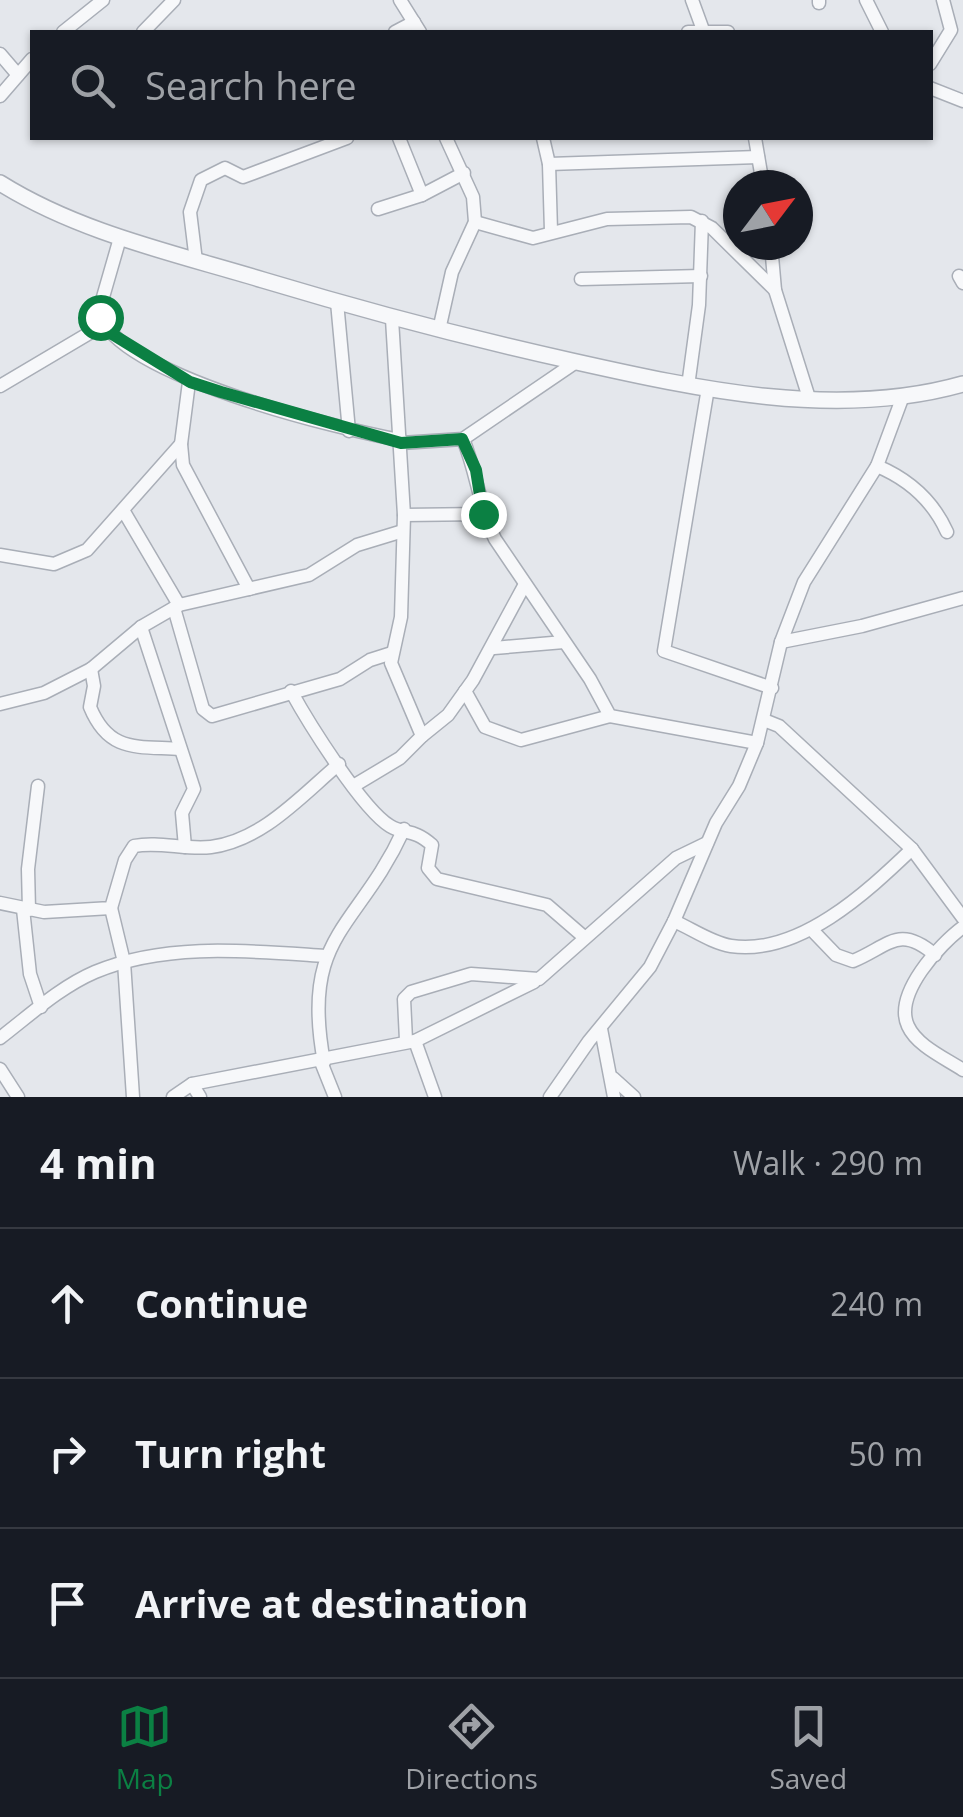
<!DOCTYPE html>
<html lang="en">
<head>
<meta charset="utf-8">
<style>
  :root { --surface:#171b24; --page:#20242c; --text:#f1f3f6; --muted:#9ea1a6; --line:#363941; --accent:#0b8043 }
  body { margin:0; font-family:"Open Sans",sans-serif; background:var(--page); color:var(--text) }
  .compass { position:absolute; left:723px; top:170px; width:90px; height:90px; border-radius:50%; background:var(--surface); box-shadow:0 2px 8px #0004; rotate:58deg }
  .stop { position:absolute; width:30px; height:30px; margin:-22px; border:8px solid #0b8043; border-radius:50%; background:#fff }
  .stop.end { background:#0b8043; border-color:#fff; box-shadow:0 2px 10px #0008 }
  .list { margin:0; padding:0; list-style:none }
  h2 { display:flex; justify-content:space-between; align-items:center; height:130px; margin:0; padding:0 40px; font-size:42px }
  h2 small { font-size:32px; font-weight:400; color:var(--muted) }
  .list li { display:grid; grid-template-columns:65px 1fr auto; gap:30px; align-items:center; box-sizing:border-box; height:150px; padding:0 40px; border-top:2px solid var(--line) }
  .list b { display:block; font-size:38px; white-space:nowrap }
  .list em { font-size:32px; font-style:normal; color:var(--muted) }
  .icon { flex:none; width:55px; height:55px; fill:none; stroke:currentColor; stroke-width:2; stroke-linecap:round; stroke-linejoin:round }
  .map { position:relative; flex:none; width:963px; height:1097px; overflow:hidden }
  .search { position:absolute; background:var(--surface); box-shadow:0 2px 8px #0004; left:30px; right:30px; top:30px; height:110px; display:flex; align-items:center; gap:25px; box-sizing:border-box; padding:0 35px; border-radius:0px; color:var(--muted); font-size:38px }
  .sheet { height:580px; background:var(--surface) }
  nav { display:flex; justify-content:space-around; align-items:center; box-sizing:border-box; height:140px; border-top:2px solid var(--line); background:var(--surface); font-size:28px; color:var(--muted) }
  nav a { display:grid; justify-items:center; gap:5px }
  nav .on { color:var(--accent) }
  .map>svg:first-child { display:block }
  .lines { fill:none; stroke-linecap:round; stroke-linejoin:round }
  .minor-casing { stroke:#a9aeb7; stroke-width:15 }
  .tertiary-casing { stroke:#a9aeb7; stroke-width:18 }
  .minor { stroke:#f7f8fa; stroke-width:12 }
  .tertiary { stroke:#f7f8fa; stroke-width:15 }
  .route { stroke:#0b8043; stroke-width:12 }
</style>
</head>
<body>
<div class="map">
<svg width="963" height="1097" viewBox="0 0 963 1097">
  <rect width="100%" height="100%" fill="#e4e7ec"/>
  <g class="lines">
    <g class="minor-casing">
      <g id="minor">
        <polyline points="400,0 420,32"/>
        <polyline points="692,0 703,30"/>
        <polyline points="866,0 882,32"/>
        <polyline points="819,3 819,0"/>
        <polyline points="63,32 103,0"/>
        <polyline points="143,32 174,0"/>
        <polyline points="395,32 414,22"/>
        <polyline points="688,32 728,32"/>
        <polyline points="0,54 18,75"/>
        <polyline points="930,64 951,30 943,0"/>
        <polyline points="930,88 963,101"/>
        <polyline points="0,96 32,59"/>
        <polyline points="399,138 422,195"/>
        <polyline points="543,138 549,164 551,231"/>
        <polyline points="755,138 763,185"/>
        <polyline points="549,164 758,157"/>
        <polyline points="378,209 422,195 464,173"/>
        <polyline points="475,222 533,238 607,219 691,217 712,228 775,290"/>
        <path d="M120,238L99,311C110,374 343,430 401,440"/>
        <polyline points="771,245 775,290 809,398"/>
        <polyline points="196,261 190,212 201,180 225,168 243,177 347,138"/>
        <polyline points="959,276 963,283"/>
        <polyline points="581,279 701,276"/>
        <polyline points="337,302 349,431"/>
        <polyline points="439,330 452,272 475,222 473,197 446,138"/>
        <polyline points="189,382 181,444 183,465 249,589"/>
        <polyline points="0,386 103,325"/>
        <polyline points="688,386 699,305 702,221"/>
        <polyline points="708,388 664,651 772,688"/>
        <path d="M463,439C477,473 479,506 495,539L590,679L610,716L757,743"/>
        <polyline points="401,443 463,439 576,362"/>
        <path d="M877,466C908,479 933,501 947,532"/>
        <polyline points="123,510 179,605"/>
        <polyline points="404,515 483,514"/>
        <polyline points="0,555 54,564 87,550 181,444"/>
        <polyline points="174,608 203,709 212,716 340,679 370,660 392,653"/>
        <polyline points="141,627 194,789 182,813 185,847"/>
        <polyline points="781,642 862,626 963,598"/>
        <polyline points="494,648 564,642"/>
        <path d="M91,669L94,686L90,707C109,753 137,746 180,749"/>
        <path d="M291,691C308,722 362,809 390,826C405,835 413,828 432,845L428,868L437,879L547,905L584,937"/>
        <polyline points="465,691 485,727 521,740 610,716"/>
        <polyline points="0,704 44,693 91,669 141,627 179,605 309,575 357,545 403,531"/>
        <polyline points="764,720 779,726 912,849 963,918"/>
        <polyline points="422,736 448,715 473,680 525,584"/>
        <polyline points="355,785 400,758 422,736 391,663 401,617 404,515 392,319"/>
        <path d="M0,903L44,912L111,908L125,860L134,846C159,841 185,850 211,847C263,840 301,796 339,764"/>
        <polyline points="111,908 124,962 133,1097"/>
        <polyline points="23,909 30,974 41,1007"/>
        <polyline points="29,910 28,869 38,786"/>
        <path d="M674,921C692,929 712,943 731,946C799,956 867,892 912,849"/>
        <path d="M963,927C940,944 893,994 908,1026C917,1046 945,1058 963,1070"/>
        <path d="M811,929L836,955L853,961C889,946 899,924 935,955"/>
        <polyline points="601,1029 614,1097"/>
        <path d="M0,1038C30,1015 60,987 95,972C166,942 251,951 325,956"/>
        <polyline points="406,1040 404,999 411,992 471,974 539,979 676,858 707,843"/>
        <polyline points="415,1041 435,1097"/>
        <polyline points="321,1062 335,1097"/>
        <path d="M324,1062C300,934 358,930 404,829"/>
        <polyline points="0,1069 18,1097"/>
        <polyline points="613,1078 634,1097"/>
        <polyline points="192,1084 200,1097"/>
        <polyline points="173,1097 192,1084 415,1041 534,982"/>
        <polyline points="550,1097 589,1041 650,967 674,921 716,823 739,786 757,743 781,642 804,582 877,466 903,396"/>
      </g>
    </g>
    <g class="tertiary-casing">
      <path id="tertiary" d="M0,183C80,233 174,253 263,280C366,311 468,338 572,361C697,389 837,420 963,384"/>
    </g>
    <use href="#minor" class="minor"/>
    <use href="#tertiary" class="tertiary"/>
  </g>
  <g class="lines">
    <polyline class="route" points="100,317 112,334 190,382 221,392 401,443 462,439 476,470 483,514"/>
  </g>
</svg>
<svg class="compass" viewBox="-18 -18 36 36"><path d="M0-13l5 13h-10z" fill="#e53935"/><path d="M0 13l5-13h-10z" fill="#9ea1a6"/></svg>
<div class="stop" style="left:100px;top:317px"></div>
<div class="stop end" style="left:483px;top:514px"></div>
<div class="search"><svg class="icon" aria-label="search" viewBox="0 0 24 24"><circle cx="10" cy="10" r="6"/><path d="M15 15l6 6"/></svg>Search here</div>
</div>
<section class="sheet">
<h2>4 min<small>Walk · 290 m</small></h2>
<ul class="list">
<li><svg class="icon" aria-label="ahead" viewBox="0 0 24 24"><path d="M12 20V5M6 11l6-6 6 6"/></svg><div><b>Continue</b></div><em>240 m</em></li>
<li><svg class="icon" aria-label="right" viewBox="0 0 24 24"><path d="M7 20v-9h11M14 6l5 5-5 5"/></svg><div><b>Turn right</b></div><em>50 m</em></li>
<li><svg class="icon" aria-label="arrive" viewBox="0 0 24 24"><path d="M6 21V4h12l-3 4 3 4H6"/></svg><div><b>Arrive at destination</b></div></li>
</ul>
</section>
<nav>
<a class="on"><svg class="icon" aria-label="map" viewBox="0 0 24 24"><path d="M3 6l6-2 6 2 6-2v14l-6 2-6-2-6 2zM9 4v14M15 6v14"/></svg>Map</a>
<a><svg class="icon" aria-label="directions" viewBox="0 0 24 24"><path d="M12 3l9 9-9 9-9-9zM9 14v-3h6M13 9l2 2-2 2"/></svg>Directions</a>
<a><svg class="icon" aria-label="saved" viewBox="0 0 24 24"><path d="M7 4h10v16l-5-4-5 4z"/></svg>Saved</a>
</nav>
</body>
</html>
